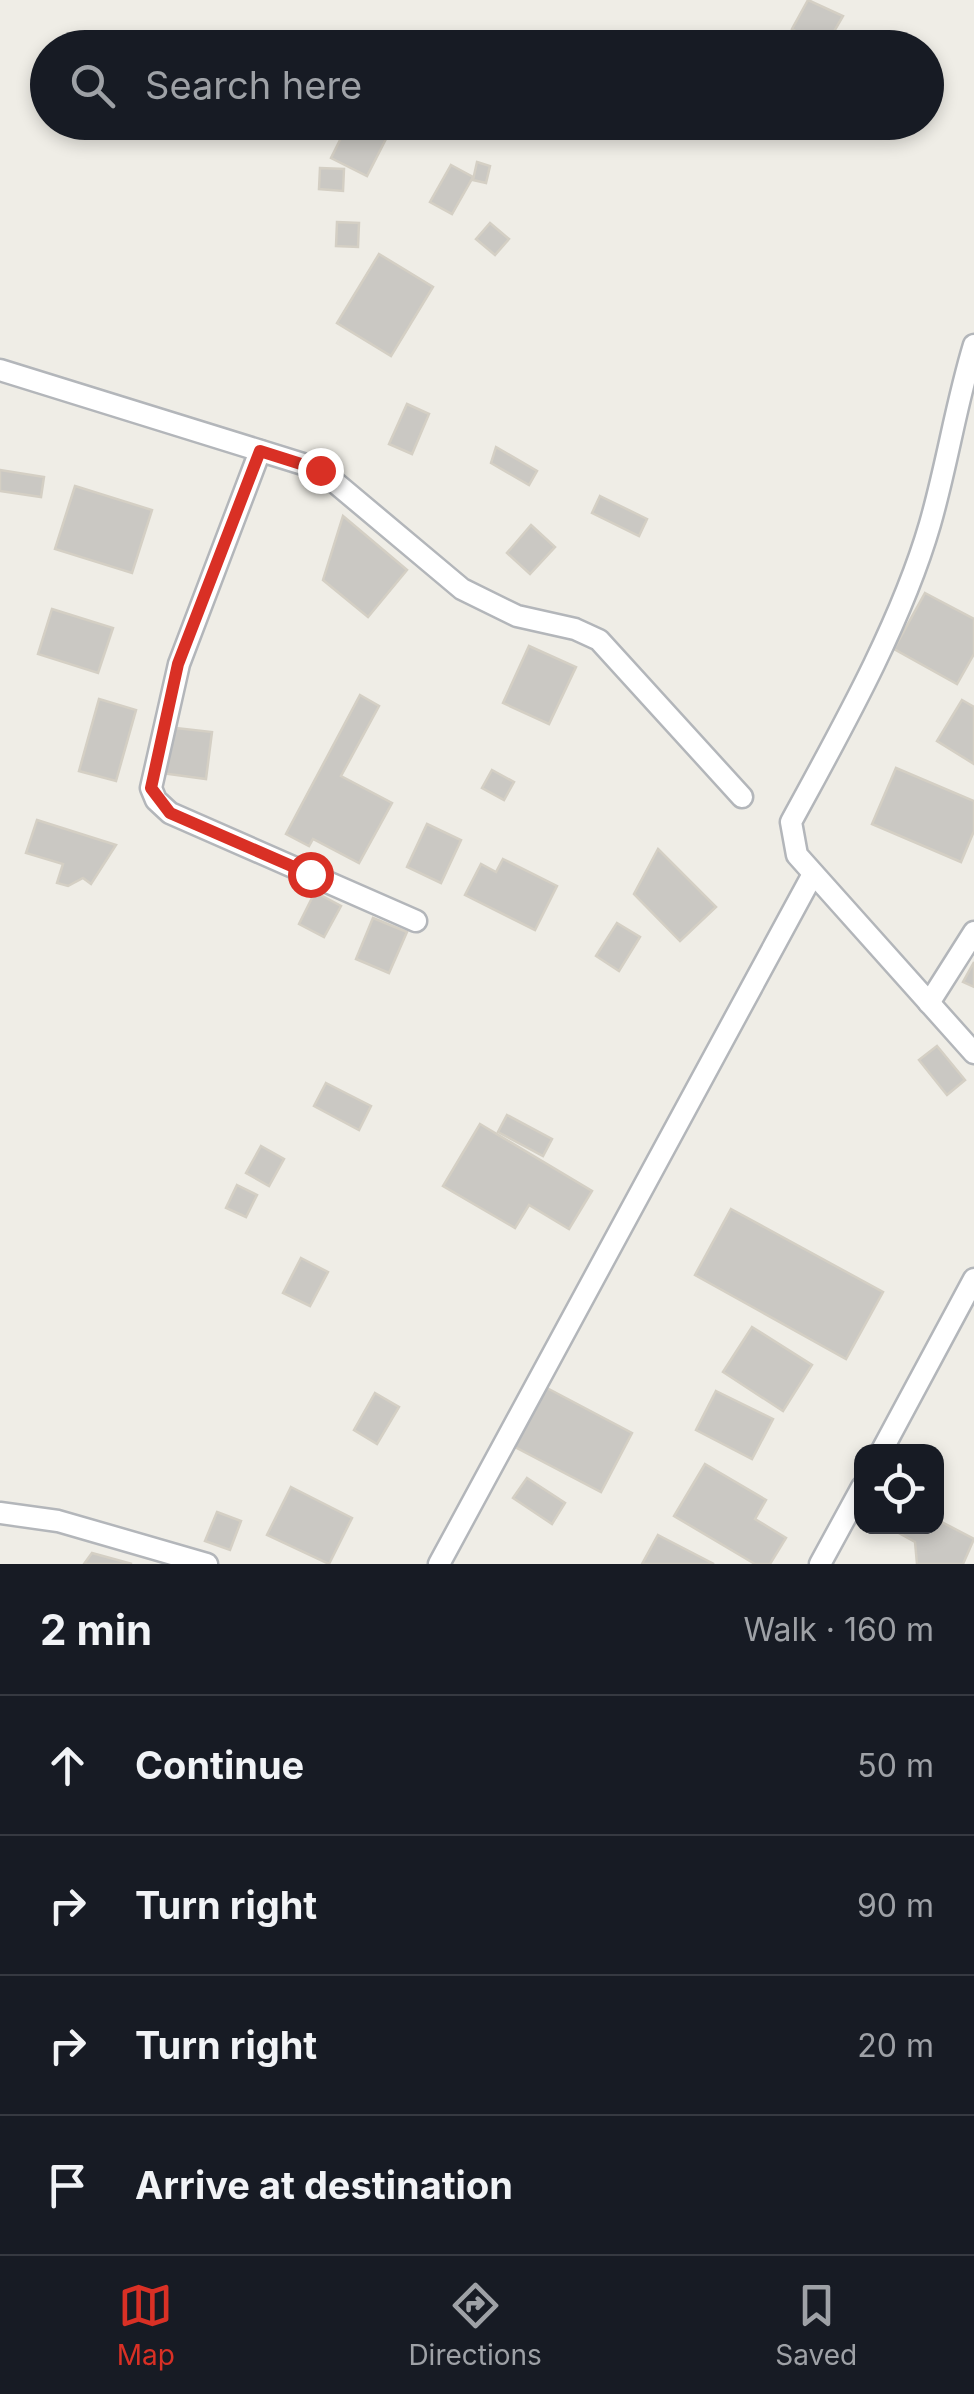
<!DOCTYPE html>
<html lang="en">
<head>
<meta charset="utf-8">
<style>
  :root { --surface:#171b24; --page:#20242c; --text:#f1f3f6; --muted:#9ea1a6; --line:#363941; --accent:#d93025 }
  body { margin:0; font-family:Inter,sans-serif; background:var(--page); color:var(--text) }
  .controls { position:absolute; right:30px; bottom:30px; display:grid; overflow:hidden; border-radius:20px; box-shadow:0 5px 15px #0003 }
  .controls button { width:90px; height:90px; display:grid; place-items:center; padding:0; border:0; border-bottom:2px solid var(--line); background:var(--surface); color:var(--text); font:50px sans-serif }
  .stop { position:absolute; width:30px; height:30px; margin:-22px; border:8px solid #d93025; border-radius:50%; background:#fff }
  .stop.end { background:#d93025; border-color:#fff; box-shadow:0 2px 10px #0008 }
  .list { margin:0; padding:0; list-style:none }
  h2 { display:flex; justify-content:space-between; align-items:center; height:130px; margin:0; padding:0 40px; font-size:42px }
  h2 small { font-size:32px; font-weight:400; color:var(--muted) }
  .list li { display:grid; grid-template-columns:65px 1fr auto; gap:30px; align-items:center; box-sizing:border-box; height:140px; padding:0 40px; border-top:2px solid var(--line) }
  .list b { display:block; font-size:38px; white-space:nowrap }
  .list em { font-size:32px; font-style:normal; color:var(--muted) }
  .icon { flex:none; width:55px; height:55px; fill:none; stroke:currentColor; stroke-width:2; stroke-linecap:round; stroke-linejoin:round }
  .map { position:relative; flex:none; width:974px; height:1564px; overflow:hidden }
  .search { position:absolute; background:var(--surface); box-shadow:0 5px 15px #0003; left:30px; right:30px; top:30px; height:110px; display:flex; align-items:center; gap:25px; box-sizing:border-box; padding:0 35px; border-radius:55px; color:var(--muted); font-size:38px }
  .sheet { height:690px; background:var(--surface) }
  nav { display:flex; justify-content:space-around; align-items:center; box-sizing:border-box; height:140px; border-top:2px solid var(--line); background:var(--surface); font-size:28px; color:var(--muted) }
  nav a { display:grid; justify-items:center; gap:5px }
  nav .on { color:var(--accent) }
  .map>svg:first-child { display:block }
  .building { fill:#cac8c3; stroke:#d4cfc4; stroke-width:2.5 }
  .lines { fill:none; stroke-linecap:round; stroke-linejoin:round }
  .minor-casing { stroke:#b3b6ba; stroke-width:25 }
  .minor { stroke:#fff; stroke-width:20 }
  .route { stroke:#d93025; stroke-width:12 }
</style>
</head>
<body>
<div class="map">
<svg width="974" height="1564" viewBox="0 0 974 1564">
  <rect width="100%" height="100%" fill="#efede6"/>
  <g class="building">
    <polygon points="808,0 843,16 825,47 792,29"/>
    <polygon points="349,122 387,137 367,176 331,158"/>
    <polygon points="477,162 490,166 486,183 473,180"/>
    <polygon points="451,165 473,177 452,214 430,202"/>
    <polygon points="320,168 344,169 343,191 319,189"/>
    <polygon points="337,222 359,223 358,247 336,246"/>
    <polygon points="490,223 509,239 495,255 476,239"/>
    <polygon points="379,254 433,287 391,356 337,323"/>
    <polygon points="407,404 429,414 412,454 389,444"/>
    <polygon points="496,447 537,471 529,485 491,463"/>
    <polygon points="0,470 44,477 41,497 0,491"/>
    <polygon points="75,486 152,510 132,573 55,549"/>
    <polygon points="600,496 647,519 639,536 592,513"/>
    <polygon points="343,516 407,570 368,617 323,580"/>
    <polygon points="531,525 555,547 530,574 507,553"/>
    <polygon points="925,593 974,619 974,654 957,684 894,649"/>
    <polygon points="52,609 113,628 98,673 38,654"/>
    <polygon points="529,646 576,667 549,724 503,703"/>
    <polygon points="360,695 379,706 341,776 392,803 359,863 313,839 309,846 286,834"/>
    <polygon points="99,699 136,710 116,781 79,771"/>
    <polygon points="962,700 974,707 974,764 937,741"/>
    <polygon points="167,727 212,732 206,779 161,773"/>
    <polygon points="896,768 974,801 974,831 961,862 872,824"/>
    <polygon points="492,770 514,782 504,800 482,788"/>
    <polygon points="37,820 116,845 91,884 83,878 68,886 57,883 63,864 26,853"/>
    <polygon points="427,824 461,840 441,883 407,867"/>
    <polygon points="658,849 716,907 680,941 634,894"/>
    <polygon points="503,859 557,886 535,930 465,895 481,864 496,872"/>
    <polygon points="315,892 341,906 324,937 299,924"/>
    <polygon points="373,918 407,932 389,973 356,959"/>
    <polygon points="617,923 640,937 619,971 596,956"/>
    <polygon points="974,962 974,987 963,982"/>
    <polygon points="937,1046 965,1080 947,1095 919,1060"/>
    <polygon points="326,1083 371,1106 359,1130 314,1106"/>
    <polygon points="507,1115 552,1139 543,1156 498,1132"/>
    <polygon points="480,1124 592,1191 569,1229 529,1205 515,1228 443,1186"/>
    <polygon points="261,1146 284,1159 269,1186 246,1173"/>
    <polygon points="237,1185 257,1195 246,1217 226,1208"/>
    <polygon points="731,1209 883,1292 846,1359 695,1275"/>
    <polygon points="301,1258 328,1272 310,1306 283,1293"/>
    <polygon points="752,1327 812,1365 783,1411 723,1372"/>
    <polygon points="545,1387 632,1433 601,1492 513,1446"/>
    <polygon points="716,1391 773,1419 752,1459 696,1430"/>
    <polygon points="375,1393 399,1407 377,1444 354,1430"/>
    <polygon points="705,1464 766,1500 755,1519 786,1538 770,1564 755,1564 674,1516"/>
    <polygon points="527,1478 565,1503 552,1524 513,1498"/>
    <polygon points="291,1487 352,1518 329,1564 267,1535"/>
    <polygon points="217,1512 241,1521 230,1550 205,1541"/>
    <polygon points="936,1519 974,1539 963,1564 917,1564 915,1542 886,1526 936,1526"/>
    <polygon points="658,1535 714,1564 642,1564"/>
    <polygon points="92,1553 132,1564 84,1564"/>
  </g>
  <g class="lines">
    <g class="minor-casing">
      <g id="minor">
        <path d="M974,345C956,404 947,465 930,524C901,624 841,730 791,822L797,855L974,1053"/>
        <polyline points="0,370 319,469 462,589 517,616 575,629 599,640 742,797"/>
        <polyline points="260,451 179,664 151,788 156,800 170,813 416,921"/>
        <polyline points="929,1003 974,932"/>
        <polyline points="881,1452 974,1279"/>
        <polyline points="0,1513 58,1521 207,1564"/>
        <polyline points="439,1564 813,874"/>
        <polyline points="820,1564 862,1487"/>
      </g>
    </g>
    <use href="#minor" class="minor"/>
  </g>
  <g class="lines">
    <polyline class="route" points="310,874 170,813 151,788 178,664 260,451 320,470"/>
  </g>
</svg>
<div class="controls">
<button><svg class="icon" aria-label="locate" viewBox="0 0 24 24"><circle cx="12" cy="12" r="6"/><path d="M12 2v4M12 18v4M2 12h4M18 12h4"/></svg></button>
</div>
<div class="stop" style="left:310px;top:874px"></div>
<div class="stop end" style="left:320px;top:470px"></div>
<div class="search"><svg class="icon" aria-label="search" viewBox="0 0 24 24"><circle cx="10" cy="10" r="6"/><path d="M15 15l6 6"/></svg>Search here</div>
</div>
<section class="sheet">
<h2>2 min<small>Walk · 160 m</small></h2>
<ul class="list">
<li><svg class="icon" aria-label="ahead" viewBox="0 0 24 24"><path d="M12 20V5M6 11l6-6 6 6"/></svg><div><b>Continue</b></div><em>50 m</em></li>
<li><svg class="icon" aria-label="right" viewBox="0 0 24 24"><path d="M7 20v-9h11M14 6l5 5-5 5"/></svg><div><b>Turn right</b></div><em>90 m</em></li>
<li><svg class="icon" aria-label="right" viewBox="0 0 24 24"><path d="M7 20v-9h11M14 6l5 5-5 5"/></svg><div><b>Turn right</b></div><em>20 m</em></li>
<li><svg class="icon" aria-label="arrive" viewBox="0 0 24 24"><path d="M6 21V4h12l-3 4 3 4H6"/></svg><div><b>Arrive at destination</b></div></li>
</ul>
</section>
<nav>
<a class="on"><svg class="icon" aria-label="map" viewBox="0 0 24 24"><path d="M3 6l6-2 6 2 6-2v14l-6 2-6-2-6 2zM9 4v14M15 6v14"/></svg>Map</a>
<a><svg class="icon" aria-label="directions" viewBox="0 0 24 24"><path d="M12 3l9 9-9 9-9-9zM9 14v-3h6M13 9l2 2-2 2"/></svg>Directions</a>
<a><svg class="icon" aria-label="saved" viewBox="0 0 24 24"><path d="M7 4h10v16l-5-4-5 4z"/></svg>Saved</a>
</nav>
</body>
</html>
